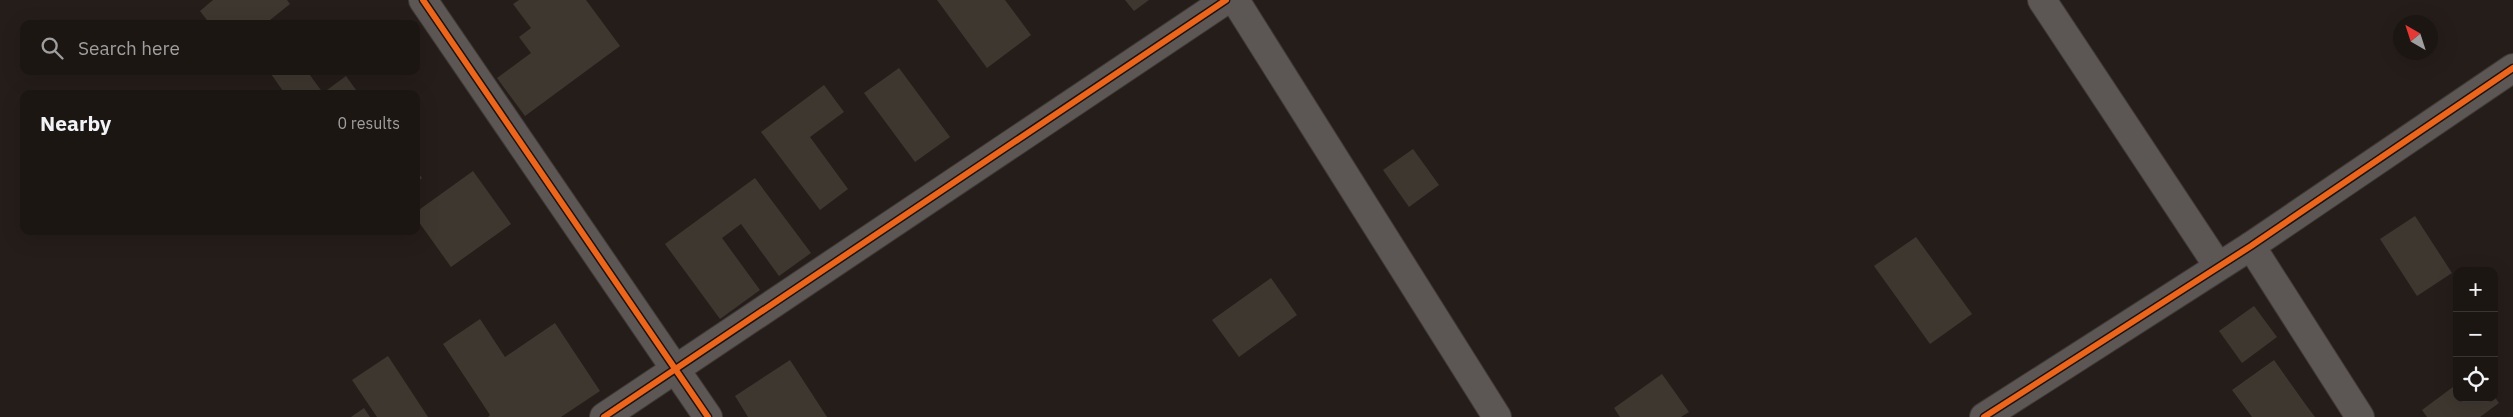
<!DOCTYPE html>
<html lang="en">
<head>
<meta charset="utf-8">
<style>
  :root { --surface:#1c1613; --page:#251f1c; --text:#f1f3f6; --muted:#a09fa0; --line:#3a3533 }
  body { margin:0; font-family:"IBM Plex Sans",sans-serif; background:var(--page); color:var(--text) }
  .controls { position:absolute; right:15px; bottom:15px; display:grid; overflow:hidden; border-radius:10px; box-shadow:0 5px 20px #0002 }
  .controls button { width:45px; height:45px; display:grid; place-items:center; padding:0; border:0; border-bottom:1px solid var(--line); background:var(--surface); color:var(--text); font:25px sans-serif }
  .compass { position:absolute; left:2393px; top:15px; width:45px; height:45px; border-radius:50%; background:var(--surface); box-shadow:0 5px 20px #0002; rotate:321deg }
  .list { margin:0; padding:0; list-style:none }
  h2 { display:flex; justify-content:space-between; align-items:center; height:65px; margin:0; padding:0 20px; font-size:21px }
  h2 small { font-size:16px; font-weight:400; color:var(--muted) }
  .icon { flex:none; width:28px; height:28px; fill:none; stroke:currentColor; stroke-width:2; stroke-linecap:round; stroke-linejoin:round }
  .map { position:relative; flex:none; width:2513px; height:417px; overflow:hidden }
  .search { position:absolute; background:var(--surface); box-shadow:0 5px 20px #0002; left:20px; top:20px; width:400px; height:55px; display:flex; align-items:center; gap:12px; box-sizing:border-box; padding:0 18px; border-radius:10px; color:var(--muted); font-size:19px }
  .panel { position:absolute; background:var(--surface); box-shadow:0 5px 20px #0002; left:20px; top:90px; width:400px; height:145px; border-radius:10px }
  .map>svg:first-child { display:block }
  .building { fill:#3e3730 }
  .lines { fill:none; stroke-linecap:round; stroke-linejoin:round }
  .minor-casing { stroke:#403935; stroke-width:30 }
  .minor { stroke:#5c5755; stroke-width:28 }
  .cycleway-casing { stroke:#20120b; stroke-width:9 }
  .cycleway { stroke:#eb651d; stroke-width:6 }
</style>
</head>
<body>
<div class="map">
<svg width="2513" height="417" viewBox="0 0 2513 417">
  <rect width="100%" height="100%" fill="#251d19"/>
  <g class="building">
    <polygon points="213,0 287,0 290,4 265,24 210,24 200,11"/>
    <polygon points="519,0 586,0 620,46 525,116 497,78 531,53 519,37 531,28 513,4"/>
    <polygon points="937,0 1005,0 1031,35 987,68"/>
    <polygon points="1125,0 1149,0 1134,11"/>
    <polygon points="899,68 950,137 915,162 864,93"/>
    <polygon points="269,71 307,71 323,93 346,76 359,94 285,94"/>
    <polygon points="824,85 844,112 810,137 848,189 820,210 761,132"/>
    <polygon points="1413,149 1439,185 1409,207 1383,170"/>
    <polygon points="416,170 422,178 416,183"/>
    <polygon points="473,171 511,224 451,267 416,218 416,212"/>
    <polygon points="755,178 811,253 779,276 741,224 722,238 760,290 720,319 665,244"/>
    <polygon points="2415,216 2452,273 2417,296 2380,239"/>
    <polygon points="1916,237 1972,314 1930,344 1874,266"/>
    <polygon points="1271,278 1297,315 1239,357 1212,320"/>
    <polygon points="2254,306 2277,337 2242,363 2219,331"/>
    <polygon points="480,319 505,357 555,323 600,391 561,417 488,417 490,415 443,344"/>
    <polygon points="388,356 428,417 377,417 352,380"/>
    <polygon points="790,360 827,417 748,417 735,396"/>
    <polygon points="2274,360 2306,405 2315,417 2252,417 2232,390"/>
    <polygon points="1662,374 1689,412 1681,417 1620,417 1614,408"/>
    <polygon points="2457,384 2457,398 2494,398 2494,396 2499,403 2480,417 2427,417 2422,410"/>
    <polygon points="364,408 370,417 351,417"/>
  </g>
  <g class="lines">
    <g class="minor-casing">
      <g id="minor">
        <polyline points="423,0 708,417"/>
        <polyline points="1235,0 1497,417"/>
        <polyline points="2042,0 2218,266"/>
        <polyline points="2251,246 2360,417"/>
        <polyline points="604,417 1226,0"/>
        <polyline points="1984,417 2251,246 2513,68"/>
      </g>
    </g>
    <use href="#minor" class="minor"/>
    <g class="cycleway-casing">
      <g id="cycleway">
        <polyline points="423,0 708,417"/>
        <polyline points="604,417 1226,0"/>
        <polyline points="1984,417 2251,246 2513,68"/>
      </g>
    </g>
    <use href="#cycleway" class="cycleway"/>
  </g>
</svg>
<div class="controls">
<button>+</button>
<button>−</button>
<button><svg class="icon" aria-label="locate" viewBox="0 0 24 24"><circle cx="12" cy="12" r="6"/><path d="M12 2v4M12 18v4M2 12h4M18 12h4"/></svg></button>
</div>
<svg class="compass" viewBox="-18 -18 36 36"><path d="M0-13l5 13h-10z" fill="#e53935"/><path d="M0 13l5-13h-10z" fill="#a09fa0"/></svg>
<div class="search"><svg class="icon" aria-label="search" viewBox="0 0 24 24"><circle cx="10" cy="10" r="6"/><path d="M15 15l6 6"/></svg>Search here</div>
<section class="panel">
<h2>Nearby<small>0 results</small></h2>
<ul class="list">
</ul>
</section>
</div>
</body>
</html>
